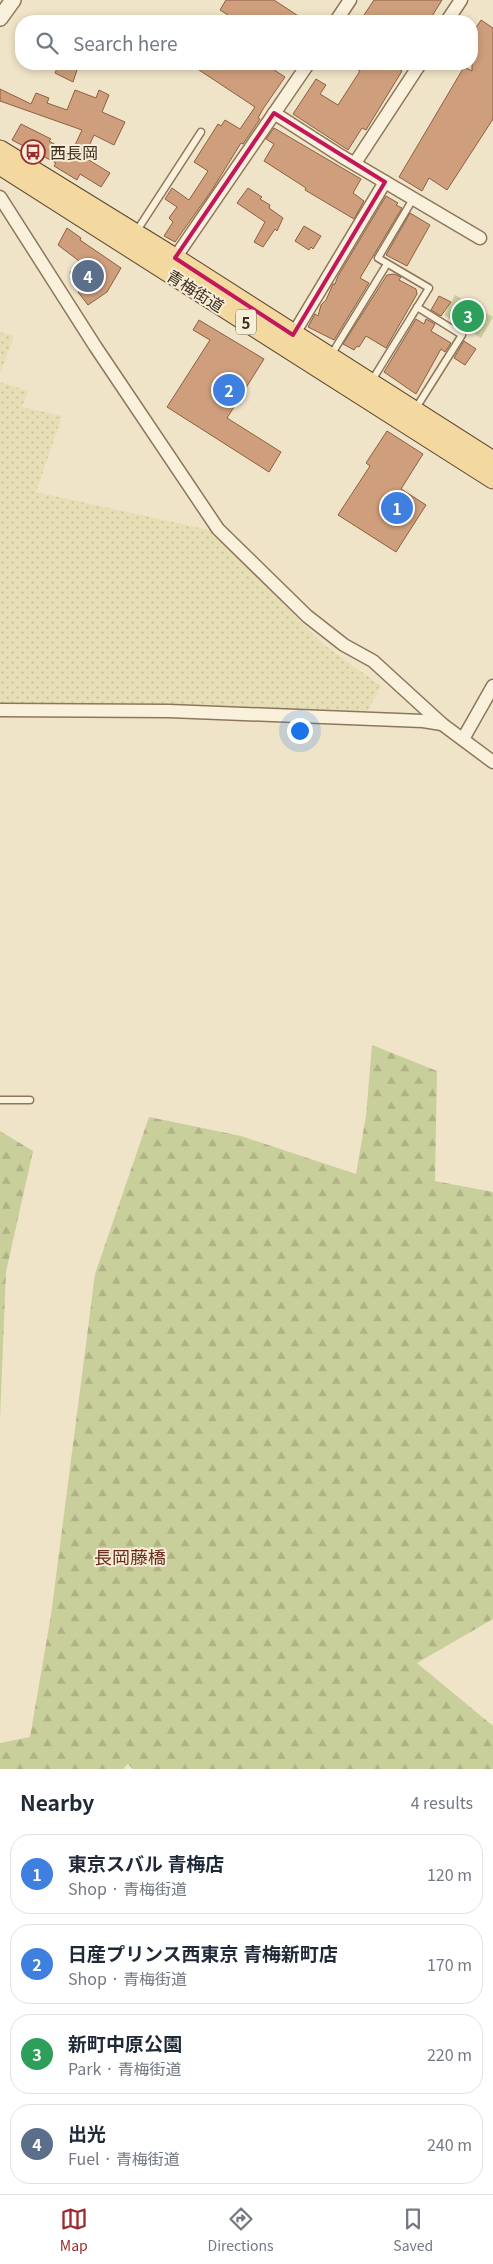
<!DOCTYPE html>
<html lang="en">
<head>
<meta charset="utf-8">
<style>
  :root { --surface:#fff; --page:#f6f6f7; --text:#1f2937; --muted:#747a83; --line:#e0e1e3; --accent:#9e2a2b }
  body { margin:0; font-family:Georgia,"Noto Sans JP",serif; background:var(--page); color:var(--text) }
  .you { position:absolute; left:299px; top:730px; width:18px; height:18px; margin:-12px; border:4px solid #fff; border-radius:50%; background:#1a73e8; box-shadow:0 0 0 8px #1a73e833 }
  .badge { display:grid; place-items:center; width:32px; height:32px; border-radius:50%; background:var(--accent); color:#fff; font-size:16px; font-weight:700 }
  .pin { position:absolute; translate:-50% -50%; border:2px solid #fff; box-shadow:0 1px 5px #0006 }
  .list { margin:0; padding:0; list-style:none }
  h2 { display:flex; justify-content:space-between; align-items:center; height:65px; margin:0; padding:0 20px; font-size:21px }
  h2 small { font-size:16px; font-weight:400; color:var(--muted) }
  .list li { display:grid; grid-template-columns:32px 1fr auto; gap:15px; align-items:center; box-sizing:border-box; height:80px; margin:0 10px 10px; padding:0 10px; border:1px solid var(--line); border-radius:20px }
  .list b { display:block; font-size:19px; white-space:nowrap }
  .list p { margin:0; font-size:16px; white-space:nowrap; color:var(--muted) }
  .list em { font-size:16px; font-style:normal; color:var(--muted) }
  .icon { flex:none; width:28px; height:28px; fill:none; stroke:currentColor; stroke-width:2; stroke-linecap:round; stroke-linejoin:round }
  .map { position:relative; flex:none; width:493px; height:1769px; overflow:hidden }
  .search { position:absolute; background:var(--surface); box-shadow:0 2px 8px #0003; left:15px; right:15px; top:15px; height:55px; display:flex; align-items:center; gap:12px; box-sizing:border-box; padding:0 18px; border-radius:20px; color:var(--muted); font-size:19px }
  .sheet { height:425px; background:var(--surface) }
  nav { display:flex; justify-content:space-around; align-items:center; box-sizing:border-box; height:70px; border-top:1px solid var(--line); background:var(--surface); font-size:14px; color:var(--muted) }
  nav a { display:grid; justify-items:center; gap:2px }
  nav .on { color:var(--accent) }
  .map>svg:first-child { display:block }
  .farmland { fill:url(#farmland-dots) }
  .forest { fill:url(#forest-firs) }
  .green { fill:#c9cf9b }
  .building { fill:#cf9f7d; stroke:#8d5f41 }
  .lines { fill:none; stroke-linecap:round; stroke-linejoin:round }
  .service-casing { stroke:#8d765c; stroke-width:9 }
  .minor-casing { stroke:#8d765c; stroke-width:15 }
  .tertiary-casing { stroke:#8d765c; stroke-width:18 }
  .primary-casing { stroke:#5b4430; stroke-width:21 }
  .service { stroke:#faf1dc; stroke-width:6 }
  .minor { stroke:#faf1dc; stroke-width:12 }
  .tertiary { stroke:#faf1dc; stroke-width:15 }
  .primary { stroke:#f3d9a0; stroke-width:19 }
  .marked { fill:none; stroke:#c2185b; stroke-width:4; stroke-linejoin:round }
  .labels { text-anchor:middle; dominant-baseline:central; stroke-width:4; stroke-linejoin:round; paint-order:stroke }
  .shield { fill:#f7eed8; stroke:#756857; stroke-width:1 }
  .shield-label { font-size:15px; font-weight:bold; fill:#3d2e20 }
  .poi-label { font-size:16px; fill:#3d2e20; stroke:#f7eed8; text-anchor:start }
  .street-label { font-size:16px; fill:#3d2e20; stroke:#f7eed8 }
  .neighbourhood-label { font-size:18px; fill:#6b2e1e; stroke:#f7eed8 }
</style>
</head>
<body>
<div class="map">
<svg width="493" height="1769" viewBox="0 0 493 1769">
  <defs>
    <pattern id="farmland-dots" width="8" height="8" patternUnits="userSpaceOnUse" patternTransform="scale(1.25)"><rect width="8" height="8" fill="#e6deb5"/><path d="M2 2h.1M6 6h.1" fill="none" stroke="#c6bf9b" stroke-width="1.8" stroke-linecap="round"/></pattern>
    <pattern id="forest-firs" width="22" height="20" patternUnits="userSpaceOnUse" patternTransform="scale(1.25)"><rect width="22" height="20" fill="#c9cf9b"/><path d="M5 1l3.5 6h-7zM16 11l3.5 6h-7z" fill="#aeb285"/></pattern>
  </defs>
  <rect width="100%" height="100%" fill="#f0e4c8"/>
  <g class="farmland">
    <polygon points="0,332 14,336 0,374"/>
    <polygon points="0,382 28,391 22,407 62,416 36,492 209,530 323,644 381,686 365,715 0,707"/>
  </g>
  <g class="forest">
    <polygon points="372,1045 437,1071 435,1181 493,1192 493,1619 417,1663 493,1726 493,1769 133,1769 128,1764 123,1769 0,1769 0,1743 30,1737 51,1615 95,1274 149,1117 241,1136 356,1174 366,1116"/>
    <polygon points="0,1131 33,1151 6,1272 0,1419"/>
  </g>
  <polygon class="green" points="455,295 493,317 481,338 444,315"/>
  <g class="building">
    <polygon points="226,0 274,0 306,21 224,21 228,15 220,10"/>
    <polygon points="374,0 442,0 429,21 360,21"/>
    <polygon points="481,20 493,28 493,119 447,190 429,178 422,191 399,177 464,67 472,71 472,34"/>
    <polygon points="59,64 79,64 73,82 55,73"/>
    <polygon points="190,64 265,64 285,77 263,109 258,118 260,119 243,144 241,143 212,190 175,242 164,236 173,222 169,218 177,207 165,199 172,188 189,200 208,171 194,162 218,124 221,126 225,120 240,129 255,107"/>
    <polygon points="348,64 401,64 398,69 402,71 366,130 362,128 348,150 293,114 316,79 326,85 320,94 338,105 360,71"/>
    <polygon points="0,89 31,104 36,93 49,98 47,103 67,110 75,90 96,98 99,90 109,95 102,112 125,122 114,145 94,135 84,157 110,173 101,187 80,174 77,180 54,166 56,163 12,140 21,124 51,139 49,141 71,154 82,130 0,101"/>
    <polygon points="274,128 361,179 353,193 364,201 354,219 305,190 306,188 264,161 274,144 266,139"/>
    <polygon points="248,188 262,197 260,199 270,205 269,208 283,218 277,231 275,229 263,247 254,242 265,222 237,203"/>
    <polygon points="386,196 398,203 396,205 402,208 360,278 369,283 334,340 308,327 315,314 318,316 321,305 326,300 333,284 335,284 338,276"/>
    <polygon points="410,213 430,225 407,266 386,255"/>
    <polygon points="304,226 321,236 313,249 311,247 309,250 295,241"/>
    <polygon points="67,228 81,238 80,240 121,268 107,292 88,305 78,292 81,290 70,272 83,264 58,245"/>
    <polygon points="394,274 401,277 399,280 416,289 417,294 386,348 366,336 359,347 357,346 354,350 343,344 387,275"/>
    <polygon points="439,296 451,302 441,316 431,310"/>
    <polygon points="416,319 424,324 426,319 435,324 431,331 451,343 445,352 441,349 416,394 384,372"/>
    <polygon points="199,320 264,359 227,418 281,452 269,472 167,407 210,340 193,330"/>
    <polygon points="464,341 476,349 465,365 454,358"/>
    <polygon points="387,431 423,454 401,489 426,505 396,552 338,515 370,466 366,463"/>
  </g>
  <g class="lines">
    <g class="service-casing">
      <g id="service">
        <polyline points="136,232 201,132"/>
        <polyline points="331,355 387,264"/>
        <polyline points="371,382 429,288 378,258 413,199"/>
        <polyline points="416,408 462,335 417,307"/>
        <polyline points="0,1100 30,1100"/>
      </g>
    </g>
    <g class="minor-casing">
      <g id="minor">
        <polyline points="336,21 350,0"/>
        <polyline points="447,21 461,0"/>
        <polyline points="274,113 341,156 480,238"/>
        <polyline points="355,163 420,64"/>
        <polyline points="0,197 95,346 218,529 307,616 344,645 373,661 442,724 493,762"/>
        <polyline points="175,258 308,64"/>
        <polyline points="293,335 385,182"/>
        <polyline points="0,710 169,711 423,721 442,724"/>
        <polyline points="463,739 493,686"/>
      </g>
    </g>
    <g class="tertiary-casing">
      <polyline id="tertiary" points="0,18 13,0"/>
    </g>
    <g class="primary-casing">
      <g id="primary">
        <polyline points="0,150 175,258 493,461"/>
        <polyline points="0,165 493,479"/>
      </g>
    </g>
    <use href="#service" class="service"/>
    <use href="#minor" class="minor"/>
    <use href="#tertiary" class="tertiary"/>
    <use href="#primary" class="primary"/>
  </g>
  <path class="marked" d="M274,113L385,182L293,335L175,258Z"/>
  <defs>
    <g id="bus-ring" transform="scale(1.25)"><circle r="9.5" fill="#f7eed8" stroke="#9e2a2b" stroke-width="1.5"/><path d="M-5-6H5V4H4V6H2V4H-2V6H-4V4H-5ZM-3.5-4V0h7V-4ZM-3.5 1.2v1.5H-2V1.2ZM2 1.2v1.5H3.5V1.2Z" fill="#9e2a2b"/></g>
  </defs>
  <g fill-rule="evenodd">
    <use href="#bus-ring" x="33" y="152"/>
  </g>
  <g class="labels">
    <rect class="shield" x="236" y="309.5" width="20" height="25" rx="4"/>
    <g class="shield-label">
      <text x="246" y="322">5</text>
    </g>
    <g class="poi-label">
      <text x="50" y="152">西長岡</text>
    </g>
    <g class="street-label">
      <text transform="translate(196 290) rotate(32)">青梅街道</text>
    </g>
    <g class="neighbourhood-label">
      <text x="130" y="1556">長岡藤橋</text>
    </g>
  </g>
</svg>
<div class="you"></div>
<div class="pin badge" style="left:397px;top:508px;background:#3f7fe0">1</div>
<div class="pin badge" style="left:229px;top:390px;background:#3f7fe0">2</div>
<div class="pin badge" style="left:468px;top:316px;background:#2e9e5b">3</div>
<div class="pin badge" style="left:88px;top:276px;background:#5c6f8a">4</div>
<div class="search"><svg class="icon" aria-label="search" viewBox="0 0 24 24"><circle cx="10" cy="10" r="6"/><path d="M15 15l6 6"/></svg>Search here</div>
</div>
<section class="sheet">
<h2>Nearby<small>4 results</small></h2>
<ul class="list">
<li><span class="badge" style="background:#3f7fe0">1</span><div><b>東京スバル 青梅店</b><p>Shop · 青梅街道</p></div><em>120 m</em></li>
<li><span class="badge" style="background:#3f7fe0">2</span><div><b>日産プリンス西東京 青梅新町店</b><p>Shop · 青梅街道</p></div><em>170 m</em></li>
<li><span class="badge" style="background:#2e9e5b">3</span><div><b>新町中原公園</b><p>Park · 青梅街道</p></div><em>220 m</em></li>
<li><span class="badge" style="background:#5c6f8a">4</span><div><b>出光</b><p>Fuel · 青梅街道</p></div><em>240 m</em></li>
</ul>
</section>
<nav>
<a class="on"><svg class="icon" aria-label="map" viewBox="0 0 24 24"><path d="M3 6l6-2 6 2 6-2v14l-6 2-6-2-6 2zM9 4v14M15 6v14"/></svg>Map</a>
<a><svg class="icon" aria-label="directions" viewBox="0 0 24 24"><path d="M12 3l9 9-9 9-9-9zM9 14v-3h6M13 9l2 2-2 2"/></svg>Directions</a>
<a><svg class="icon" aria-label="saved" viewBox="0 0 24 24"><path d="M7 4h10v16l-5-4-5 4z"/></svg>Saved</a>
</nav>
</body>
</html>
